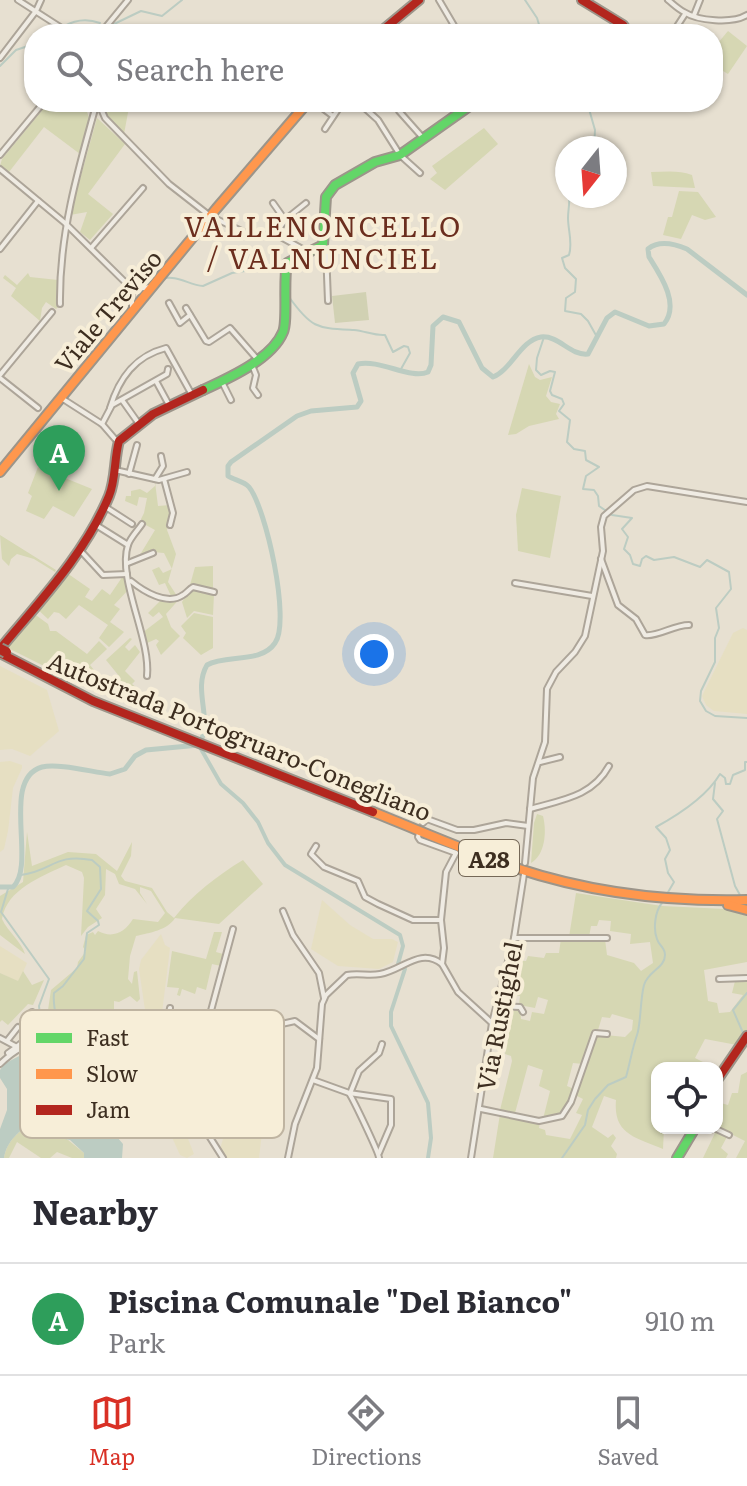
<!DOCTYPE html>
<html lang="en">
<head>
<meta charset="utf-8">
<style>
  :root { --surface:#fff; --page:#f2f2f3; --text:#2b2b33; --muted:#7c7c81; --line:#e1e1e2; --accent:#d93025 }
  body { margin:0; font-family:Literata,serif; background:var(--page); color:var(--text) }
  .controls { position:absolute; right:24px; bottom:24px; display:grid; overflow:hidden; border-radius:16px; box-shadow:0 2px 6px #0004 }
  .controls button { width:72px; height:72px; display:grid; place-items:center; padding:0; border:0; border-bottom:2px solid var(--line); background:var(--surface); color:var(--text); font:40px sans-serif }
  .compass { position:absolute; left:555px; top:136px; width:72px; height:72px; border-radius:50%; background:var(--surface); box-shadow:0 2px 6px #0004; rotate:197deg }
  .you { position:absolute; left:374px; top:654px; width:28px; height:28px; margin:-20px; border:6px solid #fff; border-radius:50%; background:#1a73e8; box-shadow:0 0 0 12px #1a73e833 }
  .badge { display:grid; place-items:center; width:52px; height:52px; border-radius:50%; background:var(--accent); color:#fff; font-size:26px; font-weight:700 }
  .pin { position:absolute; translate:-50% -66px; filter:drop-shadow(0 2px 4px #0008) }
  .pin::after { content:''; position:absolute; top:42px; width:28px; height:24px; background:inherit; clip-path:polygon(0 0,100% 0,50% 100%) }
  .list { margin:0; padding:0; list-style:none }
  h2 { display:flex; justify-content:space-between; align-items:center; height:104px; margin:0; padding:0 32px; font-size:34px }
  h2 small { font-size:26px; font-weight:400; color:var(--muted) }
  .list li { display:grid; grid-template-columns:52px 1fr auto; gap:24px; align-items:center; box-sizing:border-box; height:112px; padding:0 32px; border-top:2px solid var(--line) }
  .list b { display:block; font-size:30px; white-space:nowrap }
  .list p { margin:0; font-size:26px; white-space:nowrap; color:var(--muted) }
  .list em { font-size:26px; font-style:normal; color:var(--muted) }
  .icon { flex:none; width:44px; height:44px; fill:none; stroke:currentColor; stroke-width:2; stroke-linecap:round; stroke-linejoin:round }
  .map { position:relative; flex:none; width:747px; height:1158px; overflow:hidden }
  .search { position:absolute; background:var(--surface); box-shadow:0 2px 6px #0004; left:24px; right:24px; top:24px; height:88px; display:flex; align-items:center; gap:20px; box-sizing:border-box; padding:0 28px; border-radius:32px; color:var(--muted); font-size:30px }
  .sheet { height:216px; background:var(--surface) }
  nav { display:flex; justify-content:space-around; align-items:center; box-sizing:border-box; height:112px; border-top:2px solid var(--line); background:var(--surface); font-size:22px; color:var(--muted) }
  nav a { display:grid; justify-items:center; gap:4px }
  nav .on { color:var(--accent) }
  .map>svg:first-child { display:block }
  .farmland { fill:#e6dfc2 }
  .green { fill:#d6d7b3; fill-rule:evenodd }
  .cemetery { fill:#d1d1b3 }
  .water { fill:#bcccc2 }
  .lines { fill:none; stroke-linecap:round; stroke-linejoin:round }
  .stream { stroke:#bcccc2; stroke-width:2 }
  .canal { stroke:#bcccc2; stroke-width:4 }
  .river { stroke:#bcccc2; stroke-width:5 }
  .street-casing { stroke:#ada599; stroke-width:8 }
  .fast-casing { stroke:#9c958a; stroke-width:12 }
  .slow-casing { stroke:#9c958a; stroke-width:12 }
  .jam-casing { stroke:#9c958a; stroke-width:12 }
  .street { stroke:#efebe3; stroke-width:4 }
  .fast { stroke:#63d668; stroke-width:8 }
  .slow { stroke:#ff974d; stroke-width:8 }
  .jam { stroke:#b3261e; stroke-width:8 }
  .jam-bridge-casing { stroke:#928b80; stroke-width:14; stroke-linecap:butt }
  .jam-bridge { stroke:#b3261e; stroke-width:10 }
  .labels { text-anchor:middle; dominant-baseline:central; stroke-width:8; stroke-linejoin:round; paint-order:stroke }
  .shield { fill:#f7eed8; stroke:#756857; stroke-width:2 }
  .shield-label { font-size:22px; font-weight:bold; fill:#3d2e20 }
  .street-label { font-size:24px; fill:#3d2e20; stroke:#f7eed8 }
  .quarter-label { font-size:28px; letter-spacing:2px; fill:#6b2e1e; stroke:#f7eed8 }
  .key { fill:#f7eed8; stroke:#bfb4a1; stroke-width:2 }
  .key-label { font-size:22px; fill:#3d2e20 }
</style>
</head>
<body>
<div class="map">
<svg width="747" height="1158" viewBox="0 0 747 1158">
  <rect width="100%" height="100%" fill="#e7e0d1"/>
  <g class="farmland">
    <polygon points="743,628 747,630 747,714 714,711 706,705 702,696 733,633"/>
    <polygon points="0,666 47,690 59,731 30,756 12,749 0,750"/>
    <polygon points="10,761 22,765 22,768 13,788 8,831 4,849 0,852 0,762"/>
    <polygon points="322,900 350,925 373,939 392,939 398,942 393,962 379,969 338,966 311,949"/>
    <polygon points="161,934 165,945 170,948 162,1013 145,1010 139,969 141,960"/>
    <polygon points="0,946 27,963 19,982 0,973"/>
    <polygon points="228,1073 238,1078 250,1077 259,1086 256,1119 264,1116 259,1158 226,1158 220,1149 230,1115 222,1113 229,1097 220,1093"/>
    <polygon points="183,1126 194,1154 187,1158 180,1155 170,1133 169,1127"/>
  </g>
  <g class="green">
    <polygon points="728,31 747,46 728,74 713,65 713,49"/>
    <polygon points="49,102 84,102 89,118 80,154 44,127 9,172 0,166 2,159"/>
    <polygon points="103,102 130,102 124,134 105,113"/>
    <polygon points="97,118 125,144 88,194 113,214 90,240 80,232 87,212 70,215"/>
    <polygon points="484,128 498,144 445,190 430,179 437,173 432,166"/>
    <path d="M651,172C665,172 679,170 692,175L695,188L653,186Z"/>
    <polygon points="679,191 698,192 716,217 705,220 692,215 681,239 663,235 668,217 672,217"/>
    <polygon points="28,273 30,277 58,280 59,306 56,309 46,302 42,308 40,321 11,296 16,288 3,278 5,275 17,285"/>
    <polygon points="529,364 535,377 540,380 552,377 546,396 551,402 560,404 556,414 559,419 529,426 516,434 508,435"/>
    <polygon points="38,467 92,489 74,517 53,506 44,519 26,511 32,496 28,493"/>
    <polygon points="155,482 158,506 170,505 171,514 167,530 176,554 168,582 177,596 182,596 166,614 171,627 180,636 161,655 156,645 159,641 156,639 145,644 142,633 163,617 159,612 153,617 148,613 163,598 171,596 165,583 159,585 152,570 159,567 163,573 172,569 164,553 152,552 138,558 155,530 144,524 141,519 144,513 147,498 139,497 137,506 125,501 126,496 131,496 131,491 140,489 147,493 155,486"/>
    <polygon points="522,488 561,496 550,558 518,551 516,515"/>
    <polygon points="0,535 56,570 55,572 34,559 17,554 11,559 9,566 2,559"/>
    <polygon points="213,566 213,591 190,585 195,567"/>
    <polygon points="64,571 90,589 85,597 92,601 102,589 110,595 123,576 127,577 129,589 114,605 120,609 110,622 124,632 109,647 99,638 108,625 79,605 66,619 59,613 54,612 48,619 35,607"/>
    <polygon points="191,588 214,594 213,615 194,611 187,618 182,602"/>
    <polygon points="33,613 48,624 50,631 56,631 87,654 99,641 107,649 90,665 94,670 84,683 66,677 6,647"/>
    <polygon points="194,613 213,617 213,648 201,655 183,638 186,633 181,626"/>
    <polygon points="130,638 132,639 125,647 129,651 135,645 140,652 125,671 135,681 132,684 137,688 131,694 119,699 117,694 112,699 106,691 119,676 106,660"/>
    <path d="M537,814L543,816C547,832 545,855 531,863L534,823Z"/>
    <path d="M27,832L32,866L68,852L96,854L117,871L132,842L131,856L121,876L125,881L152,888L167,912L174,918C192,895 218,875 243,860L263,884L219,924L175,918C168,930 149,933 136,936L130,956L128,979L132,984L134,972L137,971L140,999L137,1002L130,996L119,1002L114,1001V1010L102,1023L108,1041L100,1040L90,1056L53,1038L48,1010L51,990L77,968L78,962L86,951L83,947L86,935L93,932L95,935L98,931C113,939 125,932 133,919L158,922L165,913L151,891L140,887V893L147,904L135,889L119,884L115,874L106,869L105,895L96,909L102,918L88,927L81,936L84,878L82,872L66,865C41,877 7,889 2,919C8,932 21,941 25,954L0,935V896L23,882Z"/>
    <path d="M576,893L662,906L725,909L747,916V962L704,970L708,1001L717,1003L719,1013L730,1012L743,995L732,993L735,981L747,979V1032L737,1045L705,1039L695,1058L705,1063L703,1068H657V1128H664L663,1149C636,1137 613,1135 616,1100L604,1096L592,1127L608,1138L613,1134L616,1138L611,1146L617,1154L616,1158H493L500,1114L540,1122L539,1128L545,1130L546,1135L570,1139L582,1115L576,1113L583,1099L575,1095L596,1034L625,1037L632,1030L633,1020L612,1014L610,1018L602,1017L598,1030L592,1032L583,1064L573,1063L567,1086L574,1089L562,1114L543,1119L550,1091L539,1086L543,1070L528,1065L515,1113L500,1110L512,1061L511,1056L505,1054L509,1030L494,1027L498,1008L520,1009L521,1019L530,1021L532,1012L544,1014L548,1000L538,997L535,1008L519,1005L520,996L510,995V991L502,989L512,960L526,961L528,956L544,958L546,953H559L561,938L569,937ZM599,920L611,921L610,931L631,934L630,944L650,942L653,963L641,971L634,963L607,955L605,939L589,937L591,926H597Z"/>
    <polygon points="214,932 222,932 216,952 223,954 221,966 212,964 206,990 197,987 195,994 182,989 180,996 177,995 179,988 167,987 172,951 206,959"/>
    <polygon points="23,971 32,985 44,980 33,1005 28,1004 8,1025 2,1020 0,1022 0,973 18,981"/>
    <polygon points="747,1072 747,1158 736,1158 745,1141 729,1133 721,1148 728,1154 726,1158 703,1158 715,1133 712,1128 717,1128 717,1102 728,1105 732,1093 738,1093 741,1075"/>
    <path d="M33,1083L41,1086L47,1112L46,1122L84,1153V1158H72L57,1152L50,1158H41L17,1142L9,1158H4C7,1140 19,1132 33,1121L20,1095L26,1085Z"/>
  </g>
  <polygon class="cemetery" points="366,292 369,320 335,323 332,296"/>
  <path class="water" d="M21,1055H46L51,1060L123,1144L122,1158H84V1153L70,1140L54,1137C45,1121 47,1104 41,1086L33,1083L26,1085L20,1095L24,1104L31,1109L33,1121C19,1132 7,1140 4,1158H0V1129L7,1110V1089L0,1078V1070L4,1064Z"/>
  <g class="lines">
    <g class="stream">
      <polyline points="525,0 537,18 541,31 546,34"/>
      <polyline points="114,24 141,11 162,16 182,0"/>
      <path d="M52,34C67,23 81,16 100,23"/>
      <polyline points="0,66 16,50 34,44"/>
      <polyline points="587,102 595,130 594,148"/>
      <path d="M569,196C570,204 568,210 568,218C568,230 573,243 569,255L562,258L565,268L576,279L575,292L566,298L565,311L581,314L588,321L597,337"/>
      <path d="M289,268V297C312,329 317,328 354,330C365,331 375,336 385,335L393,352L404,346L408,347L410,353L401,369"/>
      <path d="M162,279C176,274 189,285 203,286L232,273L283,265"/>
      <polyline points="133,285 151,284"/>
      <polyline points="544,337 537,358 536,370 541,375 550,371 555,372 550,391 552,395 562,399 564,404 559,411 570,420 567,442 574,449 585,451 586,460 599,467 586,476 583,489 594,490 598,496 599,506 612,515 632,518 622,529 628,537 624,549 630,555 633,564 640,566 642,559 646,556 654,560 674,557 700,567 707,560 729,572 731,589 716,608 719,628 715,638 715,662 701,691 700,701 706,711 715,716 747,718"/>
      <polyline points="715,783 713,799 723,811 717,819 735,886 740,895"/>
      <path d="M21,875C53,871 54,853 92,860L100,867L101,889L87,911L98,921L99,925L87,933L84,959L63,986L54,993C51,1018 70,1038 49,1059"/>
      <polyline points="8,889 1,912 49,979 39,1006 44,1057"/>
      <path d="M667,894L674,882L668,873L665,859L670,850L666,838L656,827C678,815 707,796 720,774L725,778L726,784H730L733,775L745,770V762H747"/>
      <polyline points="744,1035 733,1010 747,993"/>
      <path d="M562,1158L585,1125L588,1110L595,1099L608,1085L626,1077C630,1063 632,1049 637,1035C641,1024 640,1000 644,985C648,971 665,968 665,955C665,947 659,946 657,939C653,929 655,911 662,903"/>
    </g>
    <polyline class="canal" points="201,749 221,784 243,803 258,822 268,843 285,865 400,935 403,946 398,964 405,969 391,1012 391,1026 428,1103 431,1138 428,1158"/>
    <path class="river" d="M0,887H13C37,865 0,779 42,767C58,763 92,772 110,774L125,769L135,756L146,750L199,745C214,719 192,691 207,665C226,654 261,664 275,643C291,621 266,508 249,487C244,481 234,480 228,476V466L231,462L297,416L311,411L357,407L361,401L353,373L358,364C380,359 411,380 428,372L431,365L433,326L443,317L459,322L482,368L493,377C511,370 521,340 541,337C559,335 570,356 588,354L607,318L615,312L649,326L664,324C680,304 661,276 649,257L648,249C659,240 675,244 687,249L747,295"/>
    <g class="street-casing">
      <g id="street">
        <polyline points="18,0 71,34"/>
        <polyline points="439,0 459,34"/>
        <path d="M668,0C673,4 678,9 684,12C698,21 732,24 747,15"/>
        <polyline points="694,15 700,0"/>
        <polyline points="100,34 128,0"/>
        <polyline points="535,34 537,32"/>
        <polyline points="672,34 685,14"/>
        <polyline points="0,58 36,11 41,0"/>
        <polyline points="358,102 378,120 400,155 420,173"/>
        <polyline points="400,102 397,107 399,111 423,138"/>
        <polyline points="321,107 333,116"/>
        <polyline points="102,111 105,118 169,184 210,216 246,233 279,236 308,252"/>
        <polyline points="325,129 343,102"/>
        <polyline points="0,155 44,102"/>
        <polyline points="0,169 65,223 129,286 132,294 132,308"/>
        <polyline points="273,203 285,220"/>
        <polyline points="274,235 286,219 306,203"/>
        <polyline points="323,245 326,250 328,301"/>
        <polyline points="91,248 143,188"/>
        <polyline points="0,249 38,201"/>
        <polyline points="129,286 138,289 150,287"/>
        <polyline points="169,303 180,323 190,315"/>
        <path d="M60,304C59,234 78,169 97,102"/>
        <polyline points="186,308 206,341 209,342 230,328 258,360"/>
        <polyline points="252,365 256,375 253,388 258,395"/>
        <polyline points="0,375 52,312"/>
        <polyline points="0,378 38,408"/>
        <polyline points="156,381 169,405"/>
        <polyline points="222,382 231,400"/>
        <polyline points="63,399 102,424 115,439"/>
        <polyline points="122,400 139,424"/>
        <path d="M110,408C119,378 135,356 166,348L192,395"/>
        <polyline points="102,424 112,405 167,374 168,369"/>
        <polyline points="115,470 159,480 187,472"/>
        <polyline points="129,474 137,445"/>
        <polyline points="155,479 163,466 161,456"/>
        <polyline points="164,479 173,513 170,525"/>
        <polyline points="104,506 132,524"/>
        <path d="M142,524C138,530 130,538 128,545C117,579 151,639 147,676"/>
        <polyline points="96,525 128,545"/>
        <polyline points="79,549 103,575 127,574"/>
        <path d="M601,559L618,605L636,619L645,635C658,637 673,625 689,625"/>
        <polyline points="128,563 153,553"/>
        <path d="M131,581C143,591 167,606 183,595C187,593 189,589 193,587L214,592"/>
        <polyline points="515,583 592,596"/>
        <polyline points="540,762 560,757"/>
        <path d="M530,809C561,800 592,797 609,766"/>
        <polyline points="423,823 427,819 457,830 474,830 506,823 528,826"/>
        <polyline points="419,833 418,837 420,840 456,853 446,872 441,920 444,948 442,964 458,992 492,1023"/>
        <polyline points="316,846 311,854 324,867 358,881 365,897 378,904 413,920 441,920"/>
        <polyline points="525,863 533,778 545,742 547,689 556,672 575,652 585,636 603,551 601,527 604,516 634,490 647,486 747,502"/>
        <polyline points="283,911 293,935 319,973 324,998"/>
        <polyline points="514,938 607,938"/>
        <polyline points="719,979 747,978"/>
        <polyline points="497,1006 520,1007 523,1012"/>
        <polyline points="219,1031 219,1039 226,1045 227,1059"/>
        <polyline points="205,1033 233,929"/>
        <polyline points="0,1038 17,1047"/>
        <polyline points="7,1041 18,1027"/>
        <polyline points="178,1046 183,1021"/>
        <path d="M8,1053C24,1042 38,1033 32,1012"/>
        <polyline points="161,1053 170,1008"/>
        <path d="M0,1064C37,1028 57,1043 95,1063C102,1067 111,1071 119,1071C140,1069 185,1043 205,1033L215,1031H250L295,1021L319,1039"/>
        <polyline points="96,1064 118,1066 121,1024 144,1021 141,1063"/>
        <polyline points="135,1066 204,1128 223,1158"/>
        <polyline points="117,1071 126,1099 127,1118"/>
        <path d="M313,1080L349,1093C354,1101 379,1153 379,1158"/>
        <polyline points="351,1091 359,1071 379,1053 382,1044"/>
        <polyline points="349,1093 391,1099 391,1125 379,1153"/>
        <polyline points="154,1107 165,1094"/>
        <polyline points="182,1108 198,1066"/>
        <polyline points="481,1109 539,1121 562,1116 571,1102 595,1033 607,1034"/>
        <polyline points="198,1123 221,1067"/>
        <polyline points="714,1128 729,1135"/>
        <path d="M288,1158L295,1124L317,1068L322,1004L326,995L347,975C358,973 369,976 380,974C403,970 420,947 442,964"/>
        <polyline points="471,1158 492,1023 514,938 524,874"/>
      </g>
    </g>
    <g class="fast-casing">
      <g id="fast">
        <path d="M203,390C229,378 272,359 283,332C288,321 283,281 287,263L323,245L326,197L335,185L375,162L400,155L475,102"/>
        <polyline points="677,1158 695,1128"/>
      </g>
    </g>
    <g class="slow-casing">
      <g id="slow">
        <polyline points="0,472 216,209 308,102"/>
        <path d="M373,812C421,831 468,852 516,868C591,893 669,902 747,900"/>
        <polyline points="728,905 747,910"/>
      </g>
    </g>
    <g class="jam-casing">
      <g id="jam">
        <polyline points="582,0 623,25 629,33"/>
        <polyline points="378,34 419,0"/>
        <path d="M0,649C39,602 85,554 109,496C116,479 114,459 119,441L153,414L203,390"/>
        <polyline points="0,653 93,701 373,812"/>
        <polyline points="717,1080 747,1036"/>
      </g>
    </g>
    <use href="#street" class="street"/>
    <use href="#fast" class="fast"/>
    <use href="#slow" class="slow"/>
    <use href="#jam" class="jam"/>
    <g class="jam-bridge-casing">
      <polyline id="jam-bridge" points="0,649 6,652"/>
    </g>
    <use href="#jam-bridge" class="jam-bridge"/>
  </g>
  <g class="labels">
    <rect class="shield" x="459" y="840" width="60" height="36" rx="6"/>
    <g class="shield-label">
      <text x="489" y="858">A28</text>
    </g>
    <g class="street-label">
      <text transform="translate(107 310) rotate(-50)">Viale Treviso</text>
      <text transform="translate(240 735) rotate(22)">Autostrada Portogruaro-Conegliano</text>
      <text transform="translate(498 1016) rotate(-79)">Via Rustighel</text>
    </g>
    <g class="quarter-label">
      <text x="323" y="225">VALLENONCELLO<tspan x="323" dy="32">/ VALNUNCIEL</tspan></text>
    </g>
  </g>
  <rect x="20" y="1010" width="264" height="128" rx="12" class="key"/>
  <rect x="36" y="1033" width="36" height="10" fill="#63d668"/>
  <rect x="36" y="1069" width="36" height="10" fill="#ff974d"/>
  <rect x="36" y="1105" width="36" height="10" fill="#b3261e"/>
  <g class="key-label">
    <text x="86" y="1046">Fast</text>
    <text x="86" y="1082">Slow</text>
    <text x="86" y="1118">Jam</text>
  </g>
</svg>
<div class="controls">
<button><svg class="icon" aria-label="locate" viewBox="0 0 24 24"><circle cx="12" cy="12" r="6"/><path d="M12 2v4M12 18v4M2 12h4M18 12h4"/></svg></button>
</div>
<svg class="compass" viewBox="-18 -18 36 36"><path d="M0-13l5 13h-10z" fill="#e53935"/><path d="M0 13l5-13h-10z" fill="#7c7c81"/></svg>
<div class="you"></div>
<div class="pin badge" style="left:59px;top:491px;background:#2e9e5b">A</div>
<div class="search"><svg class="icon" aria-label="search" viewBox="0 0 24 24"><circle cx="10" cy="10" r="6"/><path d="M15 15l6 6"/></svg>Search here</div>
</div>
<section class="sheet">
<h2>Nearby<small></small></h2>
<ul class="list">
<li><span class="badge" style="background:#2e9e5b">A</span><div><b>Piscina Comunale &quot;Del Bianco&quot;</b><p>Park</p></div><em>910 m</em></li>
</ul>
</section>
<nav>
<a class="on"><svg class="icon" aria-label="map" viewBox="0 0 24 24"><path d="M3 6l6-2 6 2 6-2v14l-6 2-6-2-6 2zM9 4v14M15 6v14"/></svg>Map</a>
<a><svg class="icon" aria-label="directions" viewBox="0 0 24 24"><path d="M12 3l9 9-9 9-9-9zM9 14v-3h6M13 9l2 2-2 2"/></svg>Directions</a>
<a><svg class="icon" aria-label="saved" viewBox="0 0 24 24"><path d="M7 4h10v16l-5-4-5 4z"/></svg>Saved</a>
</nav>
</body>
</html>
